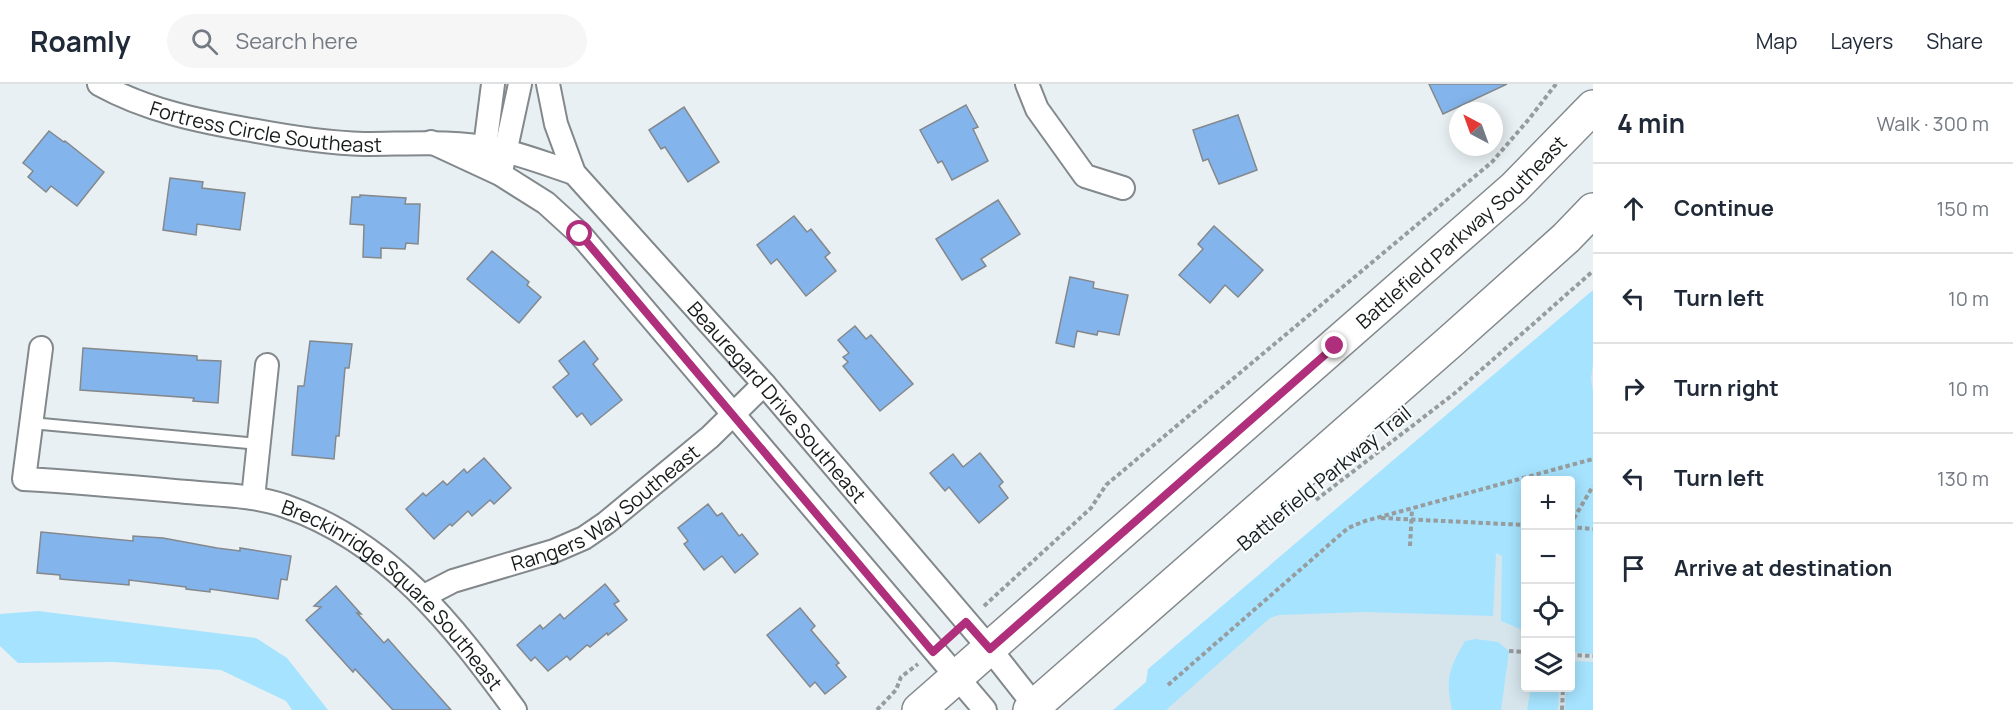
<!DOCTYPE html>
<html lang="en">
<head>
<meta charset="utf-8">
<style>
  :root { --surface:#fff; --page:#f6f6f7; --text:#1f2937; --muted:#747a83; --line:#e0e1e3 }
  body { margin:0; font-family:Manrope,sans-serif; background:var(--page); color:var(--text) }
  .controls { position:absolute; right:18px; bottom:18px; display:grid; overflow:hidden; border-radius:6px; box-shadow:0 3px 15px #0003 }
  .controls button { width:54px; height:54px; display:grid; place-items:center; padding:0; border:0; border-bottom:2px solid var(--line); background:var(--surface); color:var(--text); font:30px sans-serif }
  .compass { position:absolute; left:1449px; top:18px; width:54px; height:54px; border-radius:50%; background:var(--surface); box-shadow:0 3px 15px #0003; rotate:319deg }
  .stop { position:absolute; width:18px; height:18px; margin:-14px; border:4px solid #af2f7c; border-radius:50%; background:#fff }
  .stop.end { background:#af2f7c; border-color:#fff; box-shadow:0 2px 6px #0008 }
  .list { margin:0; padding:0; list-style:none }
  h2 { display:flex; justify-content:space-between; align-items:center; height:78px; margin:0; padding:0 24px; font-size:26px }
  h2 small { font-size:20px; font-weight:400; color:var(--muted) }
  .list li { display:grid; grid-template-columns:39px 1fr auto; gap:18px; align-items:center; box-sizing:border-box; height:90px; padding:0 24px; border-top:2px solid var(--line) }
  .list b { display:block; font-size:22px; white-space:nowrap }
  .list em { font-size:20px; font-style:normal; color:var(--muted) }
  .icon { flex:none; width:33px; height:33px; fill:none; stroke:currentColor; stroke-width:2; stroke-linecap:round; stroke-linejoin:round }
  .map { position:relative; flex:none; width:1593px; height:626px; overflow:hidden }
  header { display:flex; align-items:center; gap:36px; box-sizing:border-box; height:84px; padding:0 30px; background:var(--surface); border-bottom:2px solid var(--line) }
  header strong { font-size:28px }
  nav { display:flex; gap:33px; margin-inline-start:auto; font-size:21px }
  .search { width:420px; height:54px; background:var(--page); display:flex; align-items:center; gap:15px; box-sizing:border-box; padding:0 21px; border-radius:33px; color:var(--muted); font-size:22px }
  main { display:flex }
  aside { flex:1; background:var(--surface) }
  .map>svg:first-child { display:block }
  .built { fill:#d6e5ec; fill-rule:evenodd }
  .green { fill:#a6e3fe }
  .building { fill:#83b5ec; stroke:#84888c; stroke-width:1.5 }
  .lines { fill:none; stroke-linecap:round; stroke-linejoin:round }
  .service-casing { stroke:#82888b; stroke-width:14 }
  .minor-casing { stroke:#82888b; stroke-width:26 }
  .primary-casing { stroke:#82888b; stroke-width:36 }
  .path { stroke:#979c9e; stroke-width:4; stroke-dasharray:4.5 3; stroke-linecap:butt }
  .service { stroke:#fff; stroke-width:10 }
  .minor { stroke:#fff; stroke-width:22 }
  .primary { stroke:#fff; stroke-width:33 }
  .route { stroke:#af2f7c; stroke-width:8 }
  .labels { text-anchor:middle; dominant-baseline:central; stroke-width:4.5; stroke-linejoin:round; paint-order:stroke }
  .street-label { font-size:20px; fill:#181b1c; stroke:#f9fdfe }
</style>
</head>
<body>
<header>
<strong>Roamly</strong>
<div class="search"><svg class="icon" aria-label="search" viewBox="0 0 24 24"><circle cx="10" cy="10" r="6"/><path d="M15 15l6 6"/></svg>Search here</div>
<nav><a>Map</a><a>Layers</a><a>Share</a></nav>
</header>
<main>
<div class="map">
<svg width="1593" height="626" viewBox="0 0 1593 626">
  <rect width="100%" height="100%" fill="#e9f0f3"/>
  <path class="built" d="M1593,207V626H1122ZM1526,396H1570V604H1526Z"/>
  <g class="green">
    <polygon points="1593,206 1593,279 1591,295 1593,308 1593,570 1571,568 1570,396 1526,396 1525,547 1501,537 1502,472 1496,469 1493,532 1365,528 1279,531 1270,534 1166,626 1113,626 1146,598 1148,585"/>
    <polygon points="38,527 256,554 287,574 328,626 292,626 286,617 221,586 113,578 18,579 0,562 0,530"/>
    <path d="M1476,555L1498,558L1509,567L1501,626H1452C1445,594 1449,585 1465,557Z"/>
    <polygon points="1571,577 1593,578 1593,626 1565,626 1566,604 1570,604"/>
    <polygon points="1531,604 1559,604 1558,626 1527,626"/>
  </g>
  <g class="building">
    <polygon points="1429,0 1507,0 1443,30"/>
    <polygon points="966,21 978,43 973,45 988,77 952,96 942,77 938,79 920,46"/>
    <polygon points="684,23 719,78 688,98 665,63 661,65 649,46"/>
    <polygon points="1238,31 1257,86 1219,100 1208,75 1203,77 1193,46"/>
    <polygon points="49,47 64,58 65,57 104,88 77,122 51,102 46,108 28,93 33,87 23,79"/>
    <polygon points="170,94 203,98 202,104 245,109 240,146 197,140 196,151 163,146"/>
    <polygon points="360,111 406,114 405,120 420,120 418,160 406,159 405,165 381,164 381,174 363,173 364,141 350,140 352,113 360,113"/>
    <polygon points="998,116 1020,150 981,175 986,182 962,196 936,155"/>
    <polygon points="794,132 807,148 811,145 830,169 825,173 836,187 806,212 777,175 771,180 757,161"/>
    <polygon points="1214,142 1263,186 1238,213 1225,201 1210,219 1179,191 1203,165 1198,160"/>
    <polygon points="492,167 529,198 527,201 541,213 519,239 467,195"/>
    <polygon points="1070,193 1094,198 1093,204 1128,211 1119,251 1098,247 1097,251 1077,247 1074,263 1056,259"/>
    <polygon points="855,242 866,255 871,251 913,300 880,327 843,282 848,278 843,273 849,269 838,256"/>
    <polygon points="310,257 352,260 349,284 345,284 339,352 336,352 334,375 292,371 298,302 304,302"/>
    <polygon points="584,257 598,275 593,280 622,316 591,341 582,329 577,333 553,303 569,290 559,277"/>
    <polygon points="83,264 197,272 197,276 221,277 218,319 193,317 194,314 80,306"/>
    <polygon points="980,369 1003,398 999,402 1008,414 979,439 949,403 945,407 930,389 953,370 963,383"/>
    <polygon points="484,374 511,404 494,420 490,416 472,432 468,427 452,442 450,440 434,455 406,425 423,409 426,412 443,397 447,401 464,385 467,389"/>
    <polygon points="708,420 717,432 722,429 739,452 742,450 758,470 735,489 722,472 704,486 684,460 688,457 678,444"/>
    <polygon points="41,448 133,457 133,452 163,454 217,464 240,467 240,464 291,472 287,496 281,495 278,515 210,505 210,508 186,505 186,503 129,496 129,501 60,495 60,491 37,489"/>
    <polygon points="605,500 619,517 614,520 627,536 608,551 607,549 590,563 587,561 570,576 567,572 548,587 535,573 531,577 517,561 540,541 543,545 560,530 564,535"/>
    <polygon points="336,502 361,530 357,529 384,559 388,555 451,626 393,626 355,585 353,588 306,536 321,523 314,522"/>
    <polygon points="800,524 815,542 811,546 839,579 836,581 846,593 825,610 815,598 810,603 767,551"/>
  </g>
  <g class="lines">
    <g class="service-casing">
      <polyline id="service" points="31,339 258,360"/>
    </g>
    <g class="minor-casing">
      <g id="minor">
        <path id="s1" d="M99,0C146,26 198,37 251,46C288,53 326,59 364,60C408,60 452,56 496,65C522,70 549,81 574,89"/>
        <path id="s2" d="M548,0L556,40L574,89L764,300L990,565L1035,622"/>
        <polyline points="1027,0 1037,25 1085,92 1123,104"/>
        <polyline points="431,58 500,90 546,119 580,150 985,626"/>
        <polyline points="483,79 493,0"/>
        <polyline points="502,83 520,0"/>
        <path id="s3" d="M41,264L24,395C78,398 132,403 187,408C219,411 254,411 285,422C389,458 453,541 515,626"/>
        <polyline points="253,414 267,281"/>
        <path id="s4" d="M424,512L453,497L554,467L584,454L606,439L710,353L764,300"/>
      </g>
    </g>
    <g class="primary-casing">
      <g id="primary">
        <path id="s5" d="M919,626L1514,104L1593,23"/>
        <polyline points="1030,626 1452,256 1566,154 1593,126"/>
      </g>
    </g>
    <g class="path">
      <polyline points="1316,416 1455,309 1593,187"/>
      <polyline points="1381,434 1526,441"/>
      <polyline points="1570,441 1593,402"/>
      <polyline points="1570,443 1593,445"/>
      <polyline points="1410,462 1412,425"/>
      <polyline points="984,522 1091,424 1106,401 1492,78 1529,35 1556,0"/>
      <polyline points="1509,567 1526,568"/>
      <polyline points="1570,571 1593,572"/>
      <polyline points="1168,601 1348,444 1365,437 1593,375"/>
      <polyline points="877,626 896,606 901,593 918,580"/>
      <polyline points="1562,626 1563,604"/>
    </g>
    <use href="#service" class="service"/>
    <use href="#minor" class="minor"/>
    <use href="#primary" class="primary"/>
  </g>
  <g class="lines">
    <polyline class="route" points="580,150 933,568 966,538 990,565 1335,262"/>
  </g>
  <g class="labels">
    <g class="street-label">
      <text stroke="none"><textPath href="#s1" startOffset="174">Fortress Circle Southeast</textPath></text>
      <text stroke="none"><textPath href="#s5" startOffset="723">Battlefield Parkway Southeast</textPath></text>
      <text stroke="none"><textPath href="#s2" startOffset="399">Beauregard Drive Southeast</textPath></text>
      <text transform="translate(1324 394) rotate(-39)">Battlefield Parkway Trail</text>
      <text stroke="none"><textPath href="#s4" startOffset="204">Rangers Way Southeast</textPath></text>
      <text stroke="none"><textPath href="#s3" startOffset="536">Breckinridge Square Southeast</textPath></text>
    </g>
  </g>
</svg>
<div class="controls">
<button>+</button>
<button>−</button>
<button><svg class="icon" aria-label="locate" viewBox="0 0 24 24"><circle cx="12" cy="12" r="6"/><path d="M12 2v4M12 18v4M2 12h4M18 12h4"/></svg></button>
<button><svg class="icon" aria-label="layers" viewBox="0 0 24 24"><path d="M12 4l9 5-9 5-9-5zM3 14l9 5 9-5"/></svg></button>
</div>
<svg class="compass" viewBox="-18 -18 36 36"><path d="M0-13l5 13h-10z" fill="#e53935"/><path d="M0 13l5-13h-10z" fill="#747a83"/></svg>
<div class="stop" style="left:580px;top:150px"></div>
<div class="stop end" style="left:1335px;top:262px"></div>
</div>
<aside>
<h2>4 min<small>Walk · 300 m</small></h2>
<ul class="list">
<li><svg class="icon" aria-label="ahead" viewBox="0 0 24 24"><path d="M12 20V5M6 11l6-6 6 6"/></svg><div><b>Continue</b></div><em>150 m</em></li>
<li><svg class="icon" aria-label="left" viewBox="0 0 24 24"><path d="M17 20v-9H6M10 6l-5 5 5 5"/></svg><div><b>Turn left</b></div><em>10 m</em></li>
<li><svg class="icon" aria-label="right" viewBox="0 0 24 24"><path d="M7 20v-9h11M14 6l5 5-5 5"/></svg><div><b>Turn right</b></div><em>10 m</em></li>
<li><svg class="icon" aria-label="left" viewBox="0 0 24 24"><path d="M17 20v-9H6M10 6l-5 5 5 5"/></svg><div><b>Turn left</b></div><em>130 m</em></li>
<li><svg class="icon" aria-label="arrive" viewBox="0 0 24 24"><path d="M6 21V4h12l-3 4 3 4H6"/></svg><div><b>Arrive at destination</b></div></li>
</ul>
</aside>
</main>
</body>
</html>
